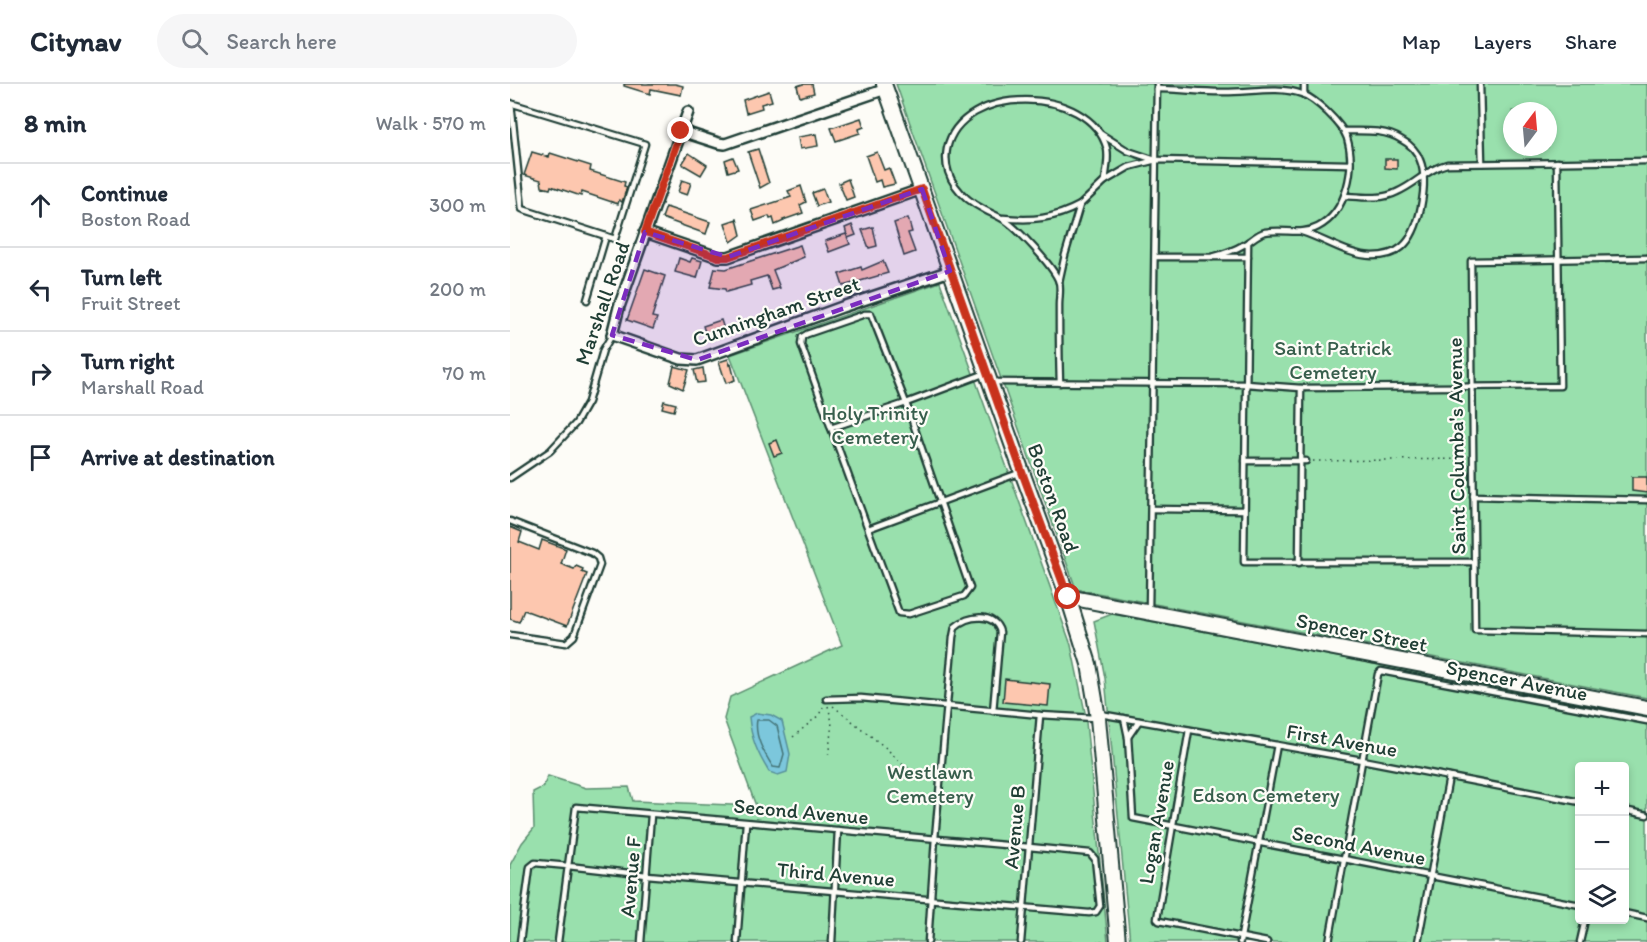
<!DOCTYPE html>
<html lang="en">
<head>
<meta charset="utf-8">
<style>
  :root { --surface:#fff; --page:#f6f6f7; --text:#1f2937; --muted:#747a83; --line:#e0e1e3 }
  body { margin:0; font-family:Itim,sans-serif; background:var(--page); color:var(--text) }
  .controls { position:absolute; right:18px; bottom:18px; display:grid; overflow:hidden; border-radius:6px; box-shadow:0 3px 9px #0003 }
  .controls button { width:54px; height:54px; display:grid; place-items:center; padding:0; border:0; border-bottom:2px solid var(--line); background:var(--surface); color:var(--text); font:30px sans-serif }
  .compass { position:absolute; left:993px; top:18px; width:54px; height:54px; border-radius:50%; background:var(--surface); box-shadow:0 3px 9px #0003; rotate:16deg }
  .stop { position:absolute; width:18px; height:18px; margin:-14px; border:4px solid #c8321e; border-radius:50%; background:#fff }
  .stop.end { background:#c8321e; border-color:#fff; box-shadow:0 2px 6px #0008 }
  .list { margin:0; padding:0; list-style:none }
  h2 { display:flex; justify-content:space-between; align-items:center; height:78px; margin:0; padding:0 24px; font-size:26px }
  h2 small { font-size:20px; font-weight:400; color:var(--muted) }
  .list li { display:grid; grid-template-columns:39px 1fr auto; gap:18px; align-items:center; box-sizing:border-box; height:84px; padding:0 24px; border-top:2px solid var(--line) }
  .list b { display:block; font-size:22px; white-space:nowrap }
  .list p { margin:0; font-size:20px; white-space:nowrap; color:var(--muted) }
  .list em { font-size:20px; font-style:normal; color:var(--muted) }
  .icon { flex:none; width:33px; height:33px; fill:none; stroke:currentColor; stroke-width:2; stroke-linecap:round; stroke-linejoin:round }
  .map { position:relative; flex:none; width:1137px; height:858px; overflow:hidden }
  header { display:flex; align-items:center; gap:36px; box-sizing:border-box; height:84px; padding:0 30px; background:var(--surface); border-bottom:2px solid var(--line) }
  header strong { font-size:28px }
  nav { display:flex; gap:33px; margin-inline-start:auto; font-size:21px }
  .search { width:420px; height:54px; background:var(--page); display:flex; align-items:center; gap:15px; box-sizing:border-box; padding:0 21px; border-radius:33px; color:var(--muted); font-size:22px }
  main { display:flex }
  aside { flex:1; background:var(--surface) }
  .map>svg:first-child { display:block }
  .green { fill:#99e0ad; stroke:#5c8e70; stroke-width:1.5; fill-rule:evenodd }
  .water { fill:#7cc7dc; stroke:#579099; stroke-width:1.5 }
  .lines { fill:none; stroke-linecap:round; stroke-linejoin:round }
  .shore { stroke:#447477; stroke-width:1.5 }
  .building { fill:#fdc7af; stroke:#1f3d34; stroke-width:1.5 }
  .lane-casing { stroke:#1f3d34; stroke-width:9 }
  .street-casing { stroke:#1f3d34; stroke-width:14 }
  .secondary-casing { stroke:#1f3d34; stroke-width:18 }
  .path { stroke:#1f3d34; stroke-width:1.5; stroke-dasharray:1.5 4.5; stroke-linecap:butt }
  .lane { stroke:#fdfcf7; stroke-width:4.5 }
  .street { stroke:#fdfcf7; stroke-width:9 }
  .secondary { stroke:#fdfcf7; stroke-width:14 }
  .route { stroke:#c8321e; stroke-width:8 }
  .marked { fill:#7b2cbf; fill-opacity:0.2; stroke:#7b2cbf; stroke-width:4.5; stroke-dasharray:12 8; stroke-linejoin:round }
  .labels { text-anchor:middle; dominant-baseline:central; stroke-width:4.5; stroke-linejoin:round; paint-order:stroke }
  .street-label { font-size:21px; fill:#1f3d34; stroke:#fdfcf7 }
  .park-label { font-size:21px; fill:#375e4c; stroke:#fdfcf7 }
</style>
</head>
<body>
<header>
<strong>Citynav</strong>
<div class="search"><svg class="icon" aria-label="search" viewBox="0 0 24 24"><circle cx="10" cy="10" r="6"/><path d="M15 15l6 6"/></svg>Search here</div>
<nav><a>Map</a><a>Layers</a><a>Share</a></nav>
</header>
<main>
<aside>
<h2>8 min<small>Walk · 570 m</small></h2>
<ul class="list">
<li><svg class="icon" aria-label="ahead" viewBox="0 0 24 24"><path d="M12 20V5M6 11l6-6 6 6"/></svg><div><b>Continue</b><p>Boston Road</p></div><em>300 m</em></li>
<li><svg class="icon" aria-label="left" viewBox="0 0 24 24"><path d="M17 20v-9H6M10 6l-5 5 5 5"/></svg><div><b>Turn left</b><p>Fruit Street</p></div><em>200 m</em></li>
<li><svg class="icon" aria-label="right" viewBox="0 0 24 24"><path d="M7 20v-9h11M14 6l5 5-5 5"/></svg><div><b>Turn right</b><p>Marshall Road</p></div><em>70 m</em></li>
<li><svg class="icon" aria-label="arrive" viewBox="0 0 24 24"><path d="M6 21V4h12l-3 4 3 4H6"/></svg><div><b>Arrive at destination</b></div></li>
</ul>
</aside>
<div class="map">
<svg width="1137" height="858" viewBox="0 0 1137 858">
  <rect width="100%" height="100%" fill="#fdfcf7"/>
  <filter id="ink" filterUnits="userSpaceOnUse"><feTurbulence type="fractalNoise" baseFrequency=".0167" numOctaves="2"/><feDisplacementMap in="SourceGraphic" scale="12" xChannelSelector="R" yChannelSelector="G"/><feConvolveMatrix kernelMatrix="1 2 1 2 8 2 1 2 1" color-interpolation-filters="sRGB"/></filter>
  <g filter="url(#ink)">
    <g class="green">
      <path d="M386,0H1137V614L566,505ZM1002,27H1038V63H1002Z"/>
      <polygon points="430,198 561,561 575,628 598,858 0,858 0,781 12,759 24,744 23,708 33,703 38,692 76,704 119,703 123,717 246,722 214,635 220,613 332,561 220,271"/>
      <path d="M602,530L1137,632V858H620L595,594L584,537ZM1070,682H1114V836H1070Z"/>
    </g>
    <path class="water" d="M247,629L261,631L272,637L280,670L277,688L268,691L259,688C248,670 241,655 239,633Z"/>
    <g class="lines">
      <path class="shore" d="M247,636H259L267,642L274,670L270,684L263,683C254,669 244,652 247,636Z"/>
    </g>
    <g class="building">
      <polygon points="114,0 165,0 173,2 171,11 141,5 140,10 114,2"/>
      <polygon points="293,0 302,0 304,9 290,13 287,2"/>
      <polygon points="259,7 262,17 251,20 252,24 236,29 233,16"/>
      <polygon points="351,34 354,43 349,45 350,49 326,57 321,44"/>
      <polygon points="306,50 308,62 290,65 288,53"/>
      <polygon points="248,65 259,99 250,104 238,68"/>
      <polygon points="22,68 39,73 40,69 81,82 80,87 115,98 114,102 117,103 112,118 109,116 108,120 72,108 71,112 41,102 40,105 32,103 31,96 14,91"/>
      <polygon points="367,68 374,86 379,84 385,100 372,103 370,96 365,98 356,72"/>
      <polygon points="179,69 197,81 191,91 172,80"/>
      <polygon points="223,73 228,85 218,88 215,76"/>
      <polygon points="875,75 887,75 887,85 875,84"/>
      <polygon points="338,95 344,113 336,116 329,99"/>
      <polygon points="172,96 181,99 177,111 168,108"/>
      <polygon points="291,102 296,118 290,121 293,129 273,136 274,137 265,141 263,134 260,135 259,132 245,137 241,126 281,113 278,107"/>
      <polygon points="313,105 318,118 307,122 302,109"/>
      <polygon points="156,123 200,138 196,150 152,134"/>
      <polygon points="398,134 402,148 398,149 405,168 394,172 384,139"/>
      <polygon points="227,135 231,151 221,158 215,139"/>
      <polygon points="342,141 346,151 338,154 335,144"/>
      <polygon points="363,143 367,162 359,164 352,146"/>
      <polygon points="336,150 340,160 319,168 315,157"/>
      <polygon points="290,161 294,173 263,186 270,204 262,206 257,192 240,197 241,201 216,208 215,205 200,203 205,184 216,185"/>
      <polygon points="169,174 180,178 182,174 192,177 187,194 165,188"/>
      <polygon points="373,177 378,189 333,202 329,190 351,183 352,186"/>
      <polygon points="135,185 155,192 142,233 147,234 143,245 117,236"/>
      <polygon points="211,236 215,248 197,254 193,242"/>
      <polygon points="218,275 220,281 221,280 225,296 216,299 209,278"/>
      <polygon points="164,282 179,286 173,305 160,299"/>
      <polygon points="193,284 195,298 187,299 184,286"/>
      <polygon points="154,317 166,320 164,327 152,324"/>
      <polygon points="267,356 272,369 264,372 259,359"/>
      <polygon points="1122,393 1137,393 1137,409 1122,407"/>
      <polygon points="0,443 12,448 9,458 29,466 32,456 56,465 51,480 64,485 66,482 73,485 72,488 77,490 57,542 14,526 9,538 0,535"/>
      <polygon points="495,595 540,600 538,622 493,618"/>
    </g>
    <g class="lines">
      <g class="lane-casing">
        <g id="lane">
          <polyline points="970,0 972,79"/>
          <path d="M647,5C668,5 690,8 711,8C736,9 768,1 792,10C806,15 832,40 837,54C846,83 837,128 808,143C791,152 773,144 755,148C747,150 742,156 735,160C725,166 714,170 702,173"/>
          <polyline points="794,11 794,0"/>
          <polyline points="0,19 135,60 105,155 12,125 1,19"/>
          <polyline points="591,50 618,67 645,76"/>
          <path d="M835,112C852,113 872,116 887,108C906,100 917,85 937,80L1137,77"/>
          <polyline points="570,121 595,97"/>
          <path d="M493,134C522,137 544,135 570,121L555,171L549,198"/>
          <path d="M792,148C815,155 837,171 862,172C872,172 884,170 892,163C910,148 919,98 910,76C907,68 900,60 892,56C875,45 854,47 834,47"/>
          <polyline points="738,158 734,478 964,478"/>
          <polyline points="645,173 738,173"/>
          <polyline points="1137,174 961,177 965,546 1137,550"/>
          <polyline points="77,216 96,152"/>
          <polyline points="482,298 736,300 791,304 1050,302 1047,78"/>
          <path d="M550,299C549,273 549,247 549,221C549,214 551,204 549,198C544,183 505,141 491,134C486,131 480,129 475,126C451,114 432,93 437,65C450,0 580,0 597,65C599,75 596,87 595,97L619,83L646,76L839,80"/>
          <polyline points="321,344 291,260 292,253 297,250 355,230 361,230 396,319 476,289"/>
          <polyline points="735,377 796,377"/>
          <polyline points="0,394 40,367 66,339 78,318 93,266 102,251"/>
          <polyline points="963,412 1137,416"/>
          <polyline points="641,425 734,426"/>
          <polyline points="0,437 82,469 88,474 90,481 64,552 56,559 0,551"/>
          <polyline points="358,445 321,344 396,319 460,504 454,512 399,530 389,529 358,445 509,389"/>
          <polyline points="789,479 791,304"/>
          <polyline points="639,526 647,0"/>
          <polyline points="316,615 351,614 530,631 585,634"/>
          <polyline points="590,630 852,676 1070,718"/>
          <polyline points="614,634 618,653 623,734 1070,821"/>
          <polyline points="679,646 647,835 649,837 757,858"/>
          <polyline points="618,653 629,637"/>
          <polyline points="1114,726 1137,731"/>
          <polyline points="1114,829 1137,834"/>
          <polyline points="10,858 20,783 25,779 58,782 66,723 519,763 580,769 585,775 590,822 586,828 579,829 137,791 58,782 48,858"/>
          <polyline points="131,858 141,731"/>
          <polyline points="227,858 236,739"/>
          <polyline points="322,858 328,746"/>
          <path d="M418,858L425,754L443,553L445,543C458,531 485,528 490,548L483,627"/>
          <polyline points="511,858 530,631"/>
          <polyline points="730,858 767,661"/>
          <polyline points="819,858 868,590 871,587 1137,637"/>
          <polyline points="908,858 939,693"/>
          <polyline points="1070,858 1075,836"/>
        </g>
      </g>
      <g class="street-casing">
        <g id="street">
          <polyline points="178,28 109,223 102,251 171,275 187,276 332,223 440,187"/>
          <polyline points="171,47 208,59 215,60 376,5"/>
          <polyline points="135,148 208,173 218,173 412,105"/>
        </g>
      </g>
      <g class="secondary-casing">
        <g id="secondary">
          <polyline points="374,0 512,388 558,513 579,580 588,634 608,858"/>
          <polyline points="558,513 1137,624"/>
        </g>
      </g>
      <g class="path">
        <polyline points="803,377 957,375"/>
        <polyline points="318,622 322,638 318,675"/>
        <polyline points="323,622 376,664 394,682 423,694"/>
        <polyline points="283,653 309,631 313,623"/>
      </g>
      <use href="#lane" class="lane"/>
      <use href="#street" class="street"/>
      <use href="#secondary" class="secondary"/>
    </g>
  </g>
  <g class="lines" filter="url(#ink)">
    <polyline class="route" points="171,47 135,148 208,173 218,173 412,105 512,388 558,513"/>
  </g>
  <path class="marked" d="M412,105L440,187L187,276L102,251L135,148L218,173Z"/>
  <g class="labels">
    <g class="street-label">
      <text transform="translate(92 219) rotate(-71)">Marshall Road</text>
      <text transform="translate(266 227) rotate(-19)">Cunningham Street</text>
      <text transform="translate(946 362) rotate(-91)">Saint Columba's Avenue</text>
      <text transform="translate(544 414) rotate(70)">Boston Road</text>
      <text transform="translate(852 548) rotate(11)">Spencer Street</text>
      <text transform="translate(1007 596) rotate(11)">Spencer Avenue</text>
      <text transform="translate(832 656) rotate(10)">First Avenue</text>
      <text transform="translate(291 727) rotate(5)">Second Avenue</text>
      <text transform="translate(646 738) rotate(-80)">Logan Avenue</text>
      <text transform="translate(504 743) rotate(-85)">Avenue B</text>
      <text transform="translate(849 761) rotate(11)">Second Avenue</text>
      <text transform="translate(326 790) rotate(5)">Third Avenue</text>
      <text transform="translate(120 793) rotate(-85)">Avenue F</text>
    </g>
    <g class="park-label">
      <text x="823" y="263">Saint Patrick<tspan x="823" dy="24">Cemetery</tspan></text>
      <text x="365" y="328">Holy Trinity<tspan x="365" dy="24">Cemetery</tspan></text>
      <text x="420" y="687">Westlawn<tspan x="420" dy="24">Cemetery</tspan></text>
      <text x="756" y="710">Edson Cemetery</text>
    </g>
  </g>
</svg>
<div class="controls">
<button>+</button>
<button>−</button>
<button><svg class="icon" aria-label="layers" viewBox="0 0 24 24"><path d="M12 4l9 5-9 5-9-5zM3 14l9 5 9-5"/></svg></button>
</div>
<svg class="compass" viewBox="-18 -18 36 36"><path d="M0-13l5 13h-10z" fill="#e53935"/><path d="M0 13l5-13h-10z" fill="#747a83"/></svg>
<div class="stop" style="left:558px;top:513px"></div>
<div class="stop end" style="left:171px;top:47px"></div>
</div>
</main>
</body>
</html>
